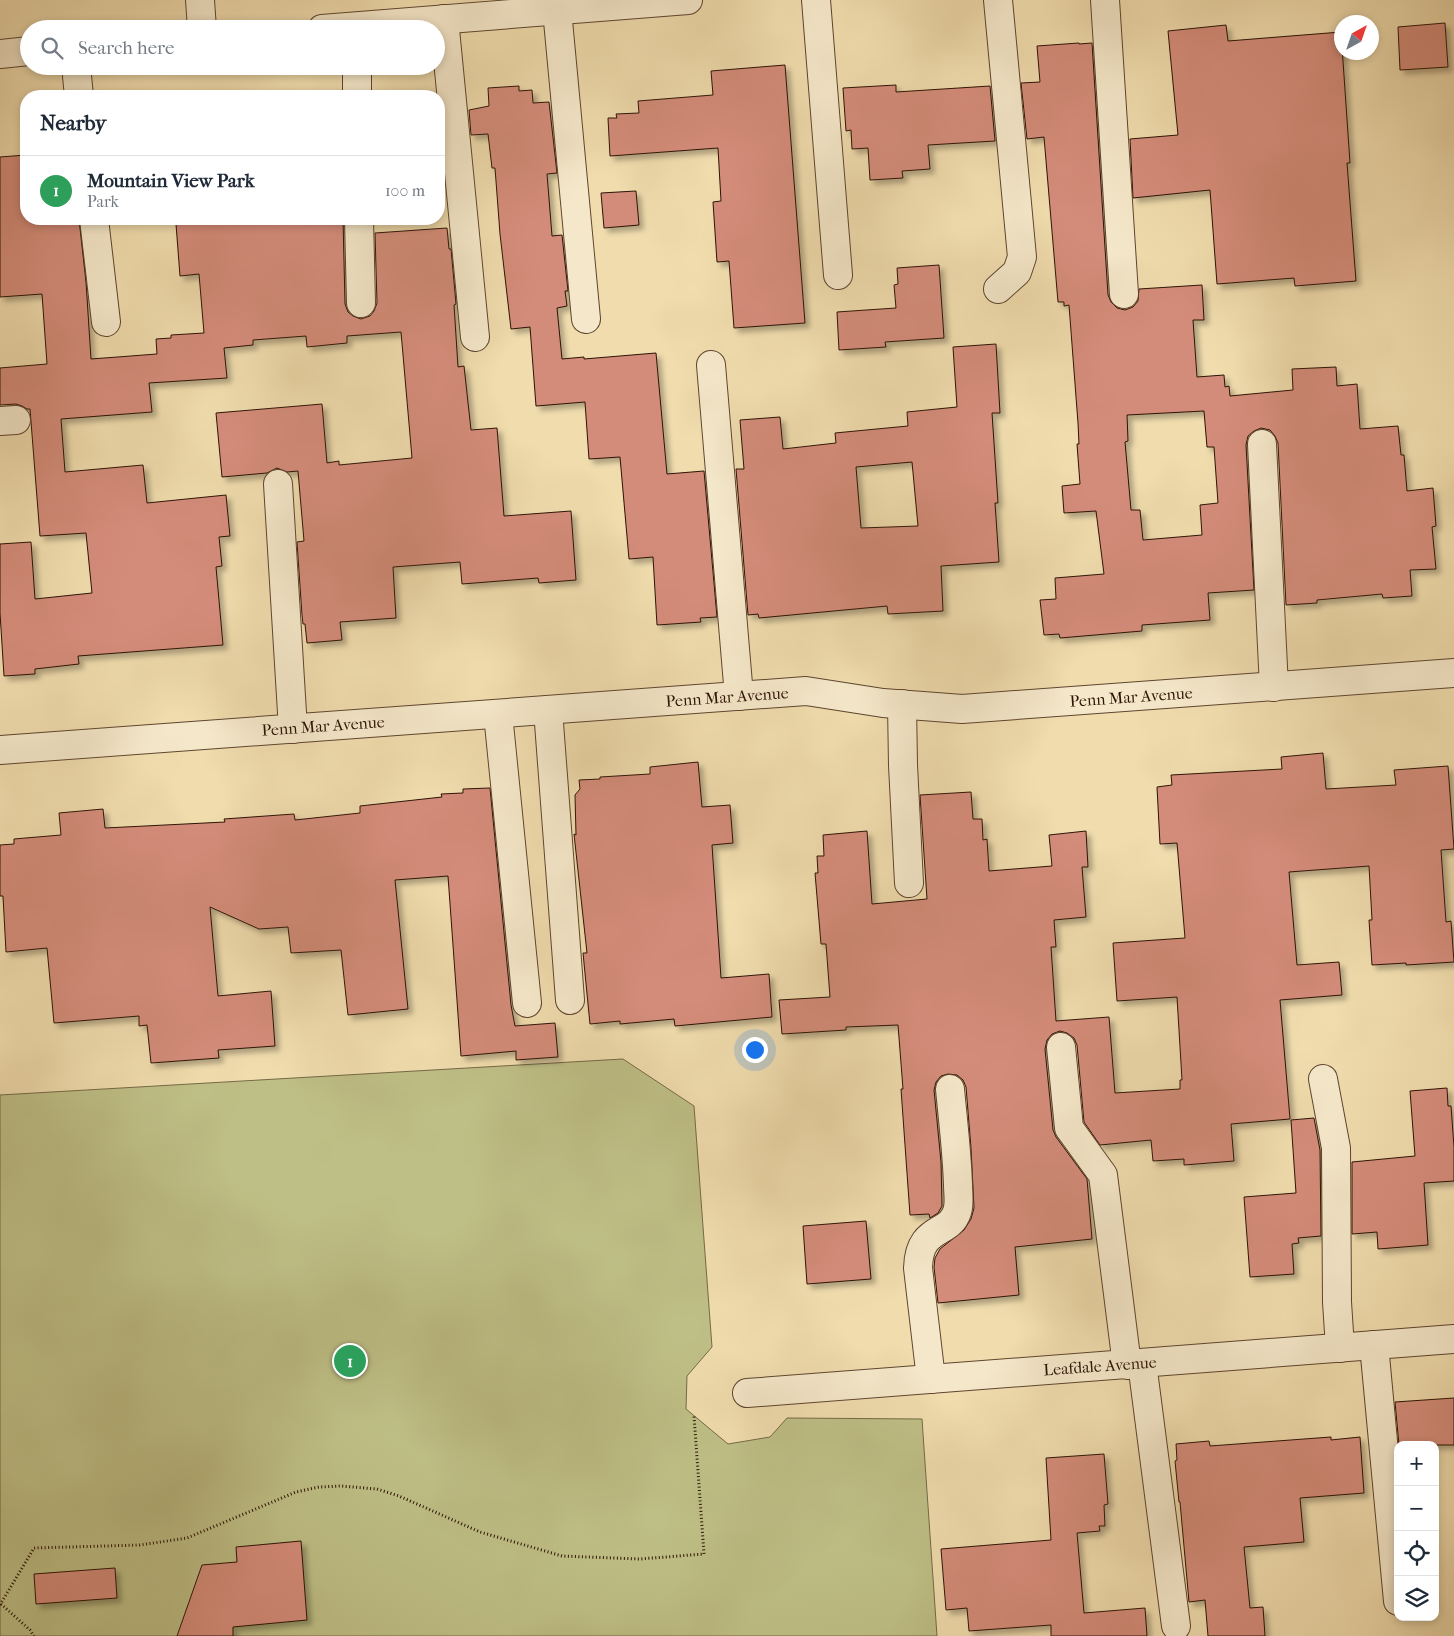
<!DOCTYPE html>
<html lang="en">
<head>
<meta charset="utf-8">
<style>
  :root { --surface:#fff; --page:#f2f2f3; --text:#1f2937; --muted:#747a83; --line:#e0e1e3; --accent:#8f2418 }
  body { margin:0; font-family:"IM FELL French Canon",serif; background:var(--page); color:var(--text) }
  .controls { position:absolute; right:15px; bottom:15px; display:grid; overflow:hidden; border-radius:10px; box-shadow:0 2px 8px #0003 }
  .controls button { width:45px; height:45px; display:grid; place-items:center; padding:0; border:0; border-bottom:1px solid var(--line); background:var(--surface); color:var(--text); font:25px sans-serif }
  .compass { position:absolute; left:1334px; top:15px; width:45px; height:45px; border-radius:50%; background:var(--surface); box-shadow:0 2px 8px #0003; rotate:40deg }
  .you { position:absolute; left:754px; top:1049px; width:18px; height:18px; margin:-12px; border:4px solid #fff; border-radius:50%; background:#1a73e8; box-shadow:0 0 0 8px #1a73e833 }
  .badge { display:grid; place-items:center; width:32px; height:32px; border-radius:50%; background:var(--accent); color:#fff; font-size:16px; font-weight:700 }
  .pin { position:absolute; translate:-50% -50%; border:2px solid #fff; box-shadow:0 1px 5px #0006 }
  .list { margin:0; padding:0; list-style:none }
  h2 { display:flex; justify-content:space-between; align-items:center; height:65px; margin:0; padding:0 20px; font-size:21px }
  h2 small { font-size:16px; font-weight:400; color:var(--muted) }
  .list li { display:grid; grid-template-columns:32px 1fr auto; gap:15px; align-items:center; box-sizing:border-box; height:70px; padding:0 20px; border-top:1px solid var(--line) }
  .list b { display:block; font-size:19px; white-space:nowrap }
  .list p { margin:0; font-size:16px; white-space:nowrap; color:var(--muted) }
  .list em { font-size:16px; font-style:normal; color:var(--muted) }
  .icon { flex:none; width:28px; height:28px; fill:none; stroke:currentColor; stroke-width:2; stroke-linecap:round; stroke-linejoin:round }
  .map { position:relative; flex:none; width:1454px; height:1636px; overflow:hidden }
  .search { position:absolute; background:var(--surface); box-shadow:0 2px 8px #0003; left:20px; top:20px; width:425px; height:55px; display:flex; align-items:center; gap:12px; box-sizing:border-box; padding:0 18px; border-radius:28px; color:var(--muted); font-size:19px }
  .panel { position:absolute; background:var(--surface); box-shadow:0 2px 8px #0003; left:20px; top:90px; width:425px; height:135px; border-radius:20px }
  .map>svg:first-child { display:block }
  .green { fill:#bebf86; stroke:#766946 }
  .building { fill:#d48c7a; stroke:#2d1305; fill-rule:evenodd; filter:url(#shadow) }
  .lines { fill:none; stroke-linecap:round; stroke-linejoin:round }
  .minor-casing { stroke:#5e452f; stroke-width:30 }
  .path { stroke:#2d1305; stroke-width:3; stroke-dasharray:1 2.5; stroke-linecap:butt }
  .minor { stroke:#f5e8ca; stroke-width:28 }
  .labels { text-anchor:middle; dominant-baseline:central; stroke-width:4; stroke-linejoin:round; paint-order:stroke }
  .street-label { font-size:16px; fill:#2d1305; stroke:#f5e8ca }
</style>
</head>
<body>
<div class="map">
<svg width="1454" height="1636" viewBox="0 0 1454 1636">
  <defs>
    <filter id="shadow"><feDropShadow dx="4.5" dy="4.5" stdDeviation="2.5" flood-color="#0004"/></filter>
  </defs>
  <rect width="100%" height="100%" fill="#f0dcad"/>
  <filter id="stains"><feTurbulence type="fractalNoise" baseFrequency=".004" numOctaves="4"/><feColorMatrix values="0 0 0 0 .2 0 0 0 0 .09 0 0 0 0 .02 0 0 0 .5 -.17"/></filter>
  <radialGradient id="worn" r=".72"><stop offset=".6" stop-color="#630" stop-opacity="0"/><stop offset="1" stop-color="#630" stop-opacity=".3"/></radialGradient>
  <polygon class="green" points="623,1059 694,1106 712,1347 687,1376 686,1409 728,1444 770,1437 787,1418 922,1419 937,1636 0,1636 0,1095"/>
  <g class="building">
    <polygon points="1445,23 1448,67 1400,70 1398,27"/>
    <polygon points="1226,25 1228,41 1341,32 1350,163 1347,163 1356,281 1295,286 1294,278 1217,284 1210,190 1133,198 1130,139 1178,135 1168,31"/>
    <path d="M1079,43V44L1092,43L1108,295L1111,302L1117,308L1125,310L1133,307L1138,301L1139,289L1202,285L1204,320H1193L1197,377L1224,375L1225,387L1229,386L1230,396L1293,390L1292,369L1336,367L1337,386L1357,384L1360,429L1398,426L1401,455H1404L1407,491L1433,488L1436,526L1432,527L1436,569L1410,570L1412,596L1383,598L1382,594L1317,600V603L1286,605L1278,443L1275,436L1270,430L1261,428L1254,431L1248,436L1246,445L1254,590L1208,593L1210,620L1142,625V631L1060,638L1059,634L1044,635L1040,600L1056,599L1055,578L1104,574L1096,511L1064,513L1062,486L1080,484L1077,444H1079L1078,423L1069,305L1064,306V302H1058L1044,137L1027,139L1021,83L1040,82L1037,46ZM1204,411L1207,447H1214L1218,503L1200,505L1202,535L1143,540L1140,510H1131L1125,442L1128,441L1127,415Z"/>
    <polygon points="785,65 805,323 734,328 729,261 717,262 713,202 721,201 718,148 610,156 608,118 617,118 616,114 639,113 638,101 713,95 711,71"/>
    <polygon points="896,85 896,92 990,86 995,141 928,145 930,169 902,171 903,178 870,180 868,148 852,149 851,130 846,131 843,88"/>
    <polygon points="519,86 519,91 532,90 533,103 549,102 557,173 547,174 552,236 562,235 568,291 565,291 567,306 557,308 562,359 584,357 584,359 656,353 667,474 704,471 717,617 700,618 701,622 657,625 653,557 629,559 620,457 589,459 585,402 536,406 530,327 511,329 500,234 495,168 492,168 488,134 471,135 469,110 489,106 488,88"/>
    <polygon points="26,155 26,219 79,219 86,282 91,359 157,354 156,339 171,338 171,335 204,333 199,274 180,276 176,224 236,219 343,219 345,304 348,312 353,316 361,319 370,316 374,311 377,303 375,233 447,228 449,249 451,249 456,304 454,305 458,367 464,366 471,430 497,428 504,516 571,511 576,580 539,583 538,578 462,584 460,562 393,567 396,618 340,622 342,640 307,643 305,624 303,624 302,615 297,542 304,541 298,471 287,472 277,468 267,473 222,477 216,413 322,404 327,463 339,461 339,465 412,458 401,332 347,336 347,343 307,347 306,336 253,340 253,345 224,348 227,378 149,383 152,412 61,419 65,472 143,465 147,503 226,495 230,536 219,537 222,566 216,567 223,645 78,656 79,664 35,669 35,674 4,676 0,613 0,544 31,542 35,599 92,593 86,533 40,536 30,409 27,409 22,406 16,404 0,405 0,368 47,364 42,294 0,297 0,157"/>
    <polygon points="636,191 639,225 604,228 601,193"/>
    <polygon points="939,265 944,338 885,342 886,347 839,350 837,312 896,308 894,285 898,284 897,268"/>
    <path d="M996,344L1000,413H992L998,503H995L999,562L941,566L943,611L888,614L887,606L759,618L758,614L748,615L736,469H744L740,420L780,417L783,449L836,443L835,433L908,426L907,412L957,407L953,347ZM912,462L918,526L861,528L856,467Z"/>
    <polygon points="1323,753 1326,789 1396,785 1394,770 1448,766 1454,849 1441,850 1446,922 1451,921 1454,962 1406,965 1406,963 1372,965 1369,920 1372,920 1369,866 1289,872 1297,965 1339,962 1342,995 1280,1000 1290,1119 1231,1124 1234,1161 1184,1165 1184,1159 1153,1161 1151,1140 1100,1145 1084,1122 1077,1045 1074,1038 1067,1033 1060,1031 1052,1034 1047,1040 1045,1049 1053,1130 1056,1137 1087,1179 1092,1239 1015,1247 1019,1295 938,1303 934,1267 935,1258 940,1249 964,1230 971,1219 974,1208 971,1148 966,1087 963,1080 957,1075 948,1074 941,1076 936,1082 934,1090 941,1162 942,1206 938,1213 930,1218 929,1214 910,1215 901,1089 903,1089 898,1025 846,1027 846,1030 782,1034 779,1000 830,997 826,944 821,944 815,873 818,873 817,856 824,856 823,835 867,831 872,904 927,899 920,795 971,792 973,819 982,819 983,840 987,839 989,871 1052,866 1049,835 1086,831 1088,867 1082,867 1086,917 1054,920 1056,947 1051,947 1056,1021 1109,1017 1115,1093 1180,1089 1180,1080 1182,1080 1177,997 1117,1001 1113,943 1185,938 1177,843 1160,844 1157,787 1172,785 1171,775 1282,769 1281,757"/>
    <polygon points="698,762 702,807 730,805 733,843 712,845 721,978 769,974 772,1017 675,1026 674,1019 620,1024 620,1021 590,1024 583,953 587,953 574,834 576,835 575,795 580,789 579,780 600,779 600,777 650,774 650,767"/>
    <polygon points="490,788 511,1005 515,1026 555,1023 558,1057 516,1060 516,1051 461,1056 448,876 395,880 408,1009 348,1015 341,950 291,953 288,927 259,929 210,907 218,996 271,991 275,1046 218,1050 219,1058 151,1063 147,1025 139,1026 139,1016 54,1023 47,948 6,952 3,896 0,896 0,845 14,844 14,839 61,835 59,813 103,809 105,828 225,822 224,819 294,814 295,820 360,813 360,806 442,797 441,794 463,793 463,789"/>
    <polygon points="1447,1088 1448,1106 1451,1106 1454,1147 1454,1181 1424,1183 1428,1245 1378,1249 1377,1232 1352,1234 1352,1162 1415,1156 1410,1091"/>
    <polygon points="1314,1118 1320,1150 1321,1236 1298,1238 1299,1243 1292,1244 1294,1274 1250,1277 1244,1197 1296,1193 1291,1120"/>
    <polygon points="866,1221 871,1279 807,1284 803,1226"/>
    <polygon points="1454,1398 1454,1445 1399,1445 1395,1402"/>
    <polygon points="1331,1437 1331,1440 1360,1437 1364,1493 1300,1498 1304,1542 1244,1547 1250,1608 1263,1607 1265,1636 1208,1636 1205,1600 1189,1602 1180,1502 1179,1502 1175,1461 1177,1460 1176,1444 1209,1441 1210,1446"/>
    <polygon points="1104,1454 1108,1504 1104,1505 1105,1526 1099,1526 1100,1531 1077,1533 1084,1613 1145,1608 1147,1636 1051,1636 1051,1625 969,1631 967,1608 946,1610 941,1549 1051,1540 1046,1458"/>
    <polygon points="301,1541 307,1620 233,1627 233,1636 177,1636 202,1565 237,1562 236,1547"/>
    <polygon points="115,1568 117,1598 36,1604 34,1574"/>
  </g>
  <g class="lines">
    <g class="minor-casing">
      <g id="minor">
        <polyline points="200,0 202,29"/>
        <polyline points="816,0 838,275"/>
        <polyline points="1105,0 1124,294"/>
        <polyline points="557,10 586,319"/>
        <polyline points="444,19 475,337"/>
        <polyline points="322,29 688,0"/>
        <polyline points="0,54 29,51"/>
        <polyline points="76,66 79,96"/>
        <polyline points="357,66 357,96"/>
        <polyline points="94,219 106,322"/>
        <polyline points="359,219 361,303"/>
        <polyline points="998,289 1017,272 1022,257 998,0"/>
        <polyline points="711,365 739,696"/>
        <polyline points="0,421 16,420"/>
        <polyline points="1262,444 1274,687"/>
        <polyline points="278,484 293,729"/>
        <polyline points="902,704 903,765 909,883"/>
        <polyline points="548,710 570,1000"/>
        <polyline points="498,714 527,1003"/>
        <polyline points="0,750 806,691 883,703 962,709 1454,673"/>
        <polyline points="1061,1047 1069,1128 1103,1175 1127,1365"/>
        <polyline points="1323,1079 1336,1148 1337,1302 1340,1348"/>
        <polyline points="1374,1345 1398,1601"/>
        <polyline points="1142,1363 1176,1626"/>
        <path d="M931,1379L918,1268C919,1225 949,1236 957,1212C960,1204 958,1193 958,1185C957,1153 953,1121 950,1089"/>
        <polyline points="747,1393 1454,1339"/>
      </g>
    </g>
    <g class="path">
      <polyline points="1,1604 30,1630 34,1636"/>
      <polyline points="0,1605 34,1548 140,1545 187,1538 296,1492 319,1487 341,1486 377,1489 399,1496 480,1532 562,1556 640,1559 704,1554 694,1416"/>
    </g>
    <use href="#minor" class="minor"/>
  </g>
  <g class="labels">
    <g class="street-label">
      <text transform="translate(727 697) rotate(-4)">Penn Mar Avenue</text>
      <text transform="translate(1131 697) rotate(-4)">Penn Mar Avenue</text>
      <text transform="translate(323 726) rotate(-4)">Penn Mar Avenue</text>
      <text transform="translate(1100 1366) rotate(-4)">Leafdale Avenue</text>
    </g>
  </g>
  <rect width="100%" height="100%" filter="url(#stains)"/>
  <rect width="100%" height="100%" fill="url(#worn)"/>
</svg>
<div class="controls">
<button>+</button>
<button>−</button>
<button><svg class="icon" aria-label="locate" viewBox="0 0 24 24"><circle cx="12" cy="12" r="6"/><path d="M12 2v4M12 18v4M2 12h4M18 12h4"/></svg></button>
<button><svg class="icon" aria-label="layers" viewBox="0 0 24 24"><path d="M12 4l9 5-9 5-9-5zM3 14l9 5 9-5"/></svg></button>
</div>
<svg class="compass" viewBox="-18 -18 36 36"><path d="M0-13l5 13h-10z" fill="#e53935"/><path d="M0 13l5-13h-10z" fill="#747a83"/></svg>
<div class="you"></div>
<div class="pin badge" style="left:350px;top:1361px;background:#2e9e5b">1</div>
<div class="search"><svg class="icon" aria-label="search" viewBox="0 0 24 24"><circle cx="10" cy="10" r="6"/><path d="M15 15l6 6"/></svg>Search here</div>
<section class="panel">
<h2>Nearby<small></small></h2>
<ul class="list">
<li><span class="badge" style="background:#2e9e5b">1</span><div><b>Mountain View Park</b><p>Park</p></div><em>100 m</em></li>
</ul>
</section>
</div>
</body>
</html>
